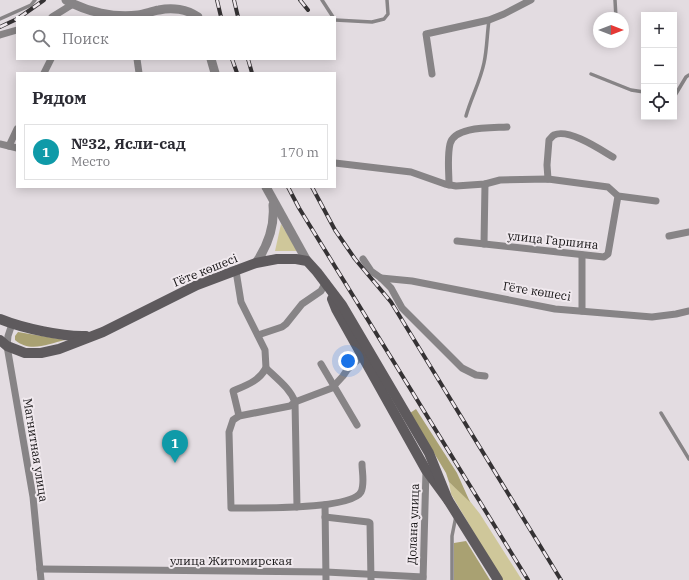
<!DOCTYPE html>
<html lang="ru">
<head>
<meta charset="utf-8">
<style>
  :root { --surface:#fff; --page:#f2f2f3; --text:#2b2b33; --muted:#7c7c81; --line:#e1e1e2; --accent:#0f766e }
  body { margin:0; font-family:"IBM Plex Serif",serif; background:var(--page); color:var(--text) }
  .controls { position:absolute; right:12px; top:12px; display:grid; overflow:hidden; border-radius:0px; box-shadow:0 2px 10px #0003 }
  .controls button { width:36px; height:36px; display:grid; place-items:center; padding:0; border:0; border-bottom:1px solid var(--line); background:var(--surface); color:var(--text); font:20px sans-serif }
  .compass { position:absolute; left:593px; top:12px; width:36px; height:36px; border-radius:50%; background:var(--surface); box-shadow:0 2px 10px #0003; rotate:90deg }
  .you { position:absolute; left:348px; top:361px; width:14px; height:14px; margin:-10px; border:3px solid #fff; border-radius:50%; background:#1a73e8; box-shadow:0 0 0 6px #1a73e833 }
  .badge { display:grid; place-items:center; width:26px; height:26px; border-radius:50%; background:var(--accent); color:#fff; font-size:13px; font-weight:700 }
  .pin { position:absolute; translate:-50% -33px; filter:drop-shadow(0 1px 2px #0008) }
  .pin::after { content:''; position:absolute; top:21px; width:14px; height:12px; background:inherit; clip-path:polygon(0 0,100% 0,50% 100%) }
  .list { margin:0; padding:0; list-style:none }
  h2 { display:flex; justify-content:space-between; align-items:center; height:52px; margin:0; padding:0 16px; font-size:17px }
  h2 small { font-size:13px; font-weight:400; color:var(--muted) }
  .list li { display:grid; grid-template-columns:26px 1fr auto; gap:12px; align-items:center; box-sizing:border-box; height:56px; margin:0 8px 8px; padding:0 8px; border:1px solid var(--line); border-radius:0px }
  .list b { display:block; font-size:15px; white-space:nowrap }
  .list p { margin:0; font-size:13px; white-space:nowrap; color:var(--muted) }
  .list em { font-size:13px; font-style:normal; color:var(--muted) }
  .icon { flex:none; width:22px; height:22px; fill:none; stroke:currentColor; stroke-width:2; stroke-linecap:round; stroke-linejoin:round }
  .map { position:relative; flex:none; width:689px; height:580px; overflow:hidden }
  .search { position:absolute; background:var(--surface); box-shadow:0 2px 10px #0003; left:16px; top:16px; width:320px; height:44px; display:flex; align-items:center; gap:10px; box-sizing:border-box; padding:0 14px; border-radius:0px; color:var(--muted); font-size:15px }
  .panel { position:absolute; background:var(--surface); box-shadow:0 2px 10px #0003; left:16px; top:72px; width:320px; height:116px; border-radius:0px }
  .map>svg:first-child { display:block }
  .green { fill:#cfc79a }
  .forest { fill:#a9a172 }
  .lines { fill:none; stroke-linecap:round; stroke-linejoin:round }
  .service { stroke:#878486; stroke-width:3.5 }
  .minor { stroke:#878486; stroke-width:7 }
  .tertiary { stroke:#878486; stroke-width:9 }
  .secondary { stroke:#5e5a5d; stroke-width:10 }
  .rail-casing { stroke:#353234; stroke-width:4 }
  .rail { stroke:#f0e9ee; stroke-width:2.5; stroke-dasharray:8; stroke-linecap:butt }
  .labels { text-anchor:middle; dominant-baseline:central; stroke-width:4; stroke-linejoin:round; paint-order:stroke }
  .street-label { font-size:12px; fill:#151314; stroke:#f0e9ee }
</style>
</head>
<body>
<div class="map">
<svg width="689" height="580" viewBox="0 0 689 580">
  <rect width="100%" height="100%" fill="#e3dce1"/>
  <g class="green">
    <polygon points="281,224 298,251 275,251"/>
    <polygon points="449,482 469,500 480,514 522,580 502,580 451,494"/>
  </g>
  <g class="forest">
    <path d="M18,332L65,340C48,344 30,353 15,340V336Z"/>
    <polygon points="416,409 457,473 470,502 449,482 446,473 410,413"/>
    <polygon points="466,541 490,580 454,580 454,543"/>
  </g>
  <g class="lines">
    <g class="service">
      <polyline points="322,0 333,17"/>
      <polyline points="615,0 616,18"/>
      <polyline points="0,19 31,5 35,0"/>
      <polyline points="335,20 372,22 384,19 388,14 387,0"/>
      <polyline points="591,74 631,90 644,92"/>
      <polyline points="674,97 686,77 689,75"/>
      <path d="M466,116C471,98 480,82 484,63C487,50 487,34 489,20"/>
      <polyline points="661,413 689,459"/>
      <polyline points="452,580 452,536 456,516"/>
    </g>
    <g class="minor">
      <polyline points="52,17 73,4"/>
      <polyline points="0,35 17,30"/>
      <polyline points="137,59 139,73"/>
      <polyline points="44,73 51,59"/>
      <polyline points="432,74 426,34 489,20 504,14 531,0"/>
      <polyline points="0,144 17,148"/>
      <polyline points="9,146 17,129"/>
      <polyline points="335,163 411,172 445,184 456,186 485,184 500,180 548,179 608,187 618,196 656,201"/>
      <path d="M548,179L547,165L549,140C551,138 552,136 554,135C569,128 601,150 613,157"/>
      <path d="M449,185C449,172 447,157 450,144C454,126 492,128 507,127"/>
      <polyline points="669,236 689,232"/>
      <polyline points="457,241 604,257 608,254 618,196"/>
      <polyline points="484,244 485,184"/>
      <polyline points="582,255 582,311"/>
      <polyline points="363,259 371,271 381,278 391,288 402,308 462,368 476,375 485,376"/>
      <path d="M236,271L241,302L265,350L266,368C277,379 290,388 295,402L297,507"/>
      <polyline points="381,278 412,281 555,309 652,317 676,314 689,311"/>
      <polyline points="12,324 8,336 7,346 33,497 41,580"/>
      <polyline points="258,335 282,327 286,324 302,304 321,291 326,282"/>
      <polyline points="321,364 357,425"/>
      <path d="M239,416L233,391C247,385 259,381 266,368"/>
      <path d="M362,464C362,472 365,484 361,492C351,510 252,508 231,508L229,432L233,420L239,416L290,406L295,402L332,388L343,376L347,370L362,356"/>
      <polyline points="325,505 326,580"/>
      <polyline points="325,517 368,522 370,523 371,580"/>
      <polyline points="40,569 326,572 423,577"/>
      <polyline points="423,580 426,470"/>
    </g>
    <g class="tertiary">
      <path d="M66,0C87,12 114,18 138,15C145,14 152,11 159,10C172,7 187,9 198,17"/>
      <polyline points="211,59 215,73"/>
      <polyline points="266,187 307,261"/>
      <path d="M256,263C268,245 275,227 273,205"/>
    </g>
    <g class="secondary">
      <polyline points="332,299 336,309 426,470 448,500 498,580"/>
      <path d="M0,319C22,328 63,337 86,336"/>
      <polyline points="0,340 7,346 25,353 41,353 59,349 103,332 197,285 256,263 277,259 296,259 307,261 317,272 342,305 429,453 448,500"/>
    </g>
    <g class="rail-casing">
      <g id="rail">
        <polyline points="217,0 221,17"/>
        <polyline points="234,0 238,17"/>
        <polyline points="300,0 308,10"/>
        <polyline points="20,17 44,0"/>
        <polyline points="0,27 17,19"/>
        <polyline points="232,59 237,73"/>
        <polyline points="248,59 252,73"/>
        <polyline points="288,187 299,208 528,580"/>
        <polyline points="312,187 335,230 355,259 391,302 561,580"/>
      </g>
    </g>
    <use href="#rail" class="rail"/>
  </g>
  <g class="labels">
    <g class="street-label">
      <text transform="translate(553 240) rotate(6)">улица Гаршина</text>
      <text transform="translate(205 270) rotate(-22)">Гёте көшесі</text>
      <text transform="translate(537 291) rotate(9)">Гёте көшесі</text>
      <text transform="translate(36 450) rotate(81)">Магнитная улица</text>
      <text transform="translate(413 524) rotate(-88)">Долана улица</text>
      <text x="231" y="560">улица Житомирская</text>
    </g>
  </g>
</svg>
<div class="controls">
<button>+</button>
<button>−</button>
<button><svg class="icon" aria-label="locate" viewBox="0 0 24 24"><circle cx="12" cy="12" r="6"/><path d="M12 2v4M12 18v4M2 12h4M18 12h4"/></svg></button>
</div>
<svg class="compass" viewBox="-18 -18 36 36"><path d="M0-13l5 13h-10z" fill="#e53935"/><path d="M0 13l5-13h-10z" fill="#7c7c81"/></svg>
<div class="you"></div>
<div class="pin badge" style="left:175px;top:463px;background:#0f9aa8">1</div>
<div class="search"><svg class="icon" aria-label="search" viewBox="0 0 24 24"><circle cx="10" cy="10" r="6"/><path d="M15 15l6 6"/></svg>Поиск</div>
<section class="panel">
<h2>Рядом<small></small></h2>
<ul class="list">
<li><span class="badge" style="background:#0f9aa8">1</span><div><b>№32, Ясли-сад</b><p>Место</p></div><em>170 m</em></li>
</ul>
</section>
</div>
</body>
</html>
